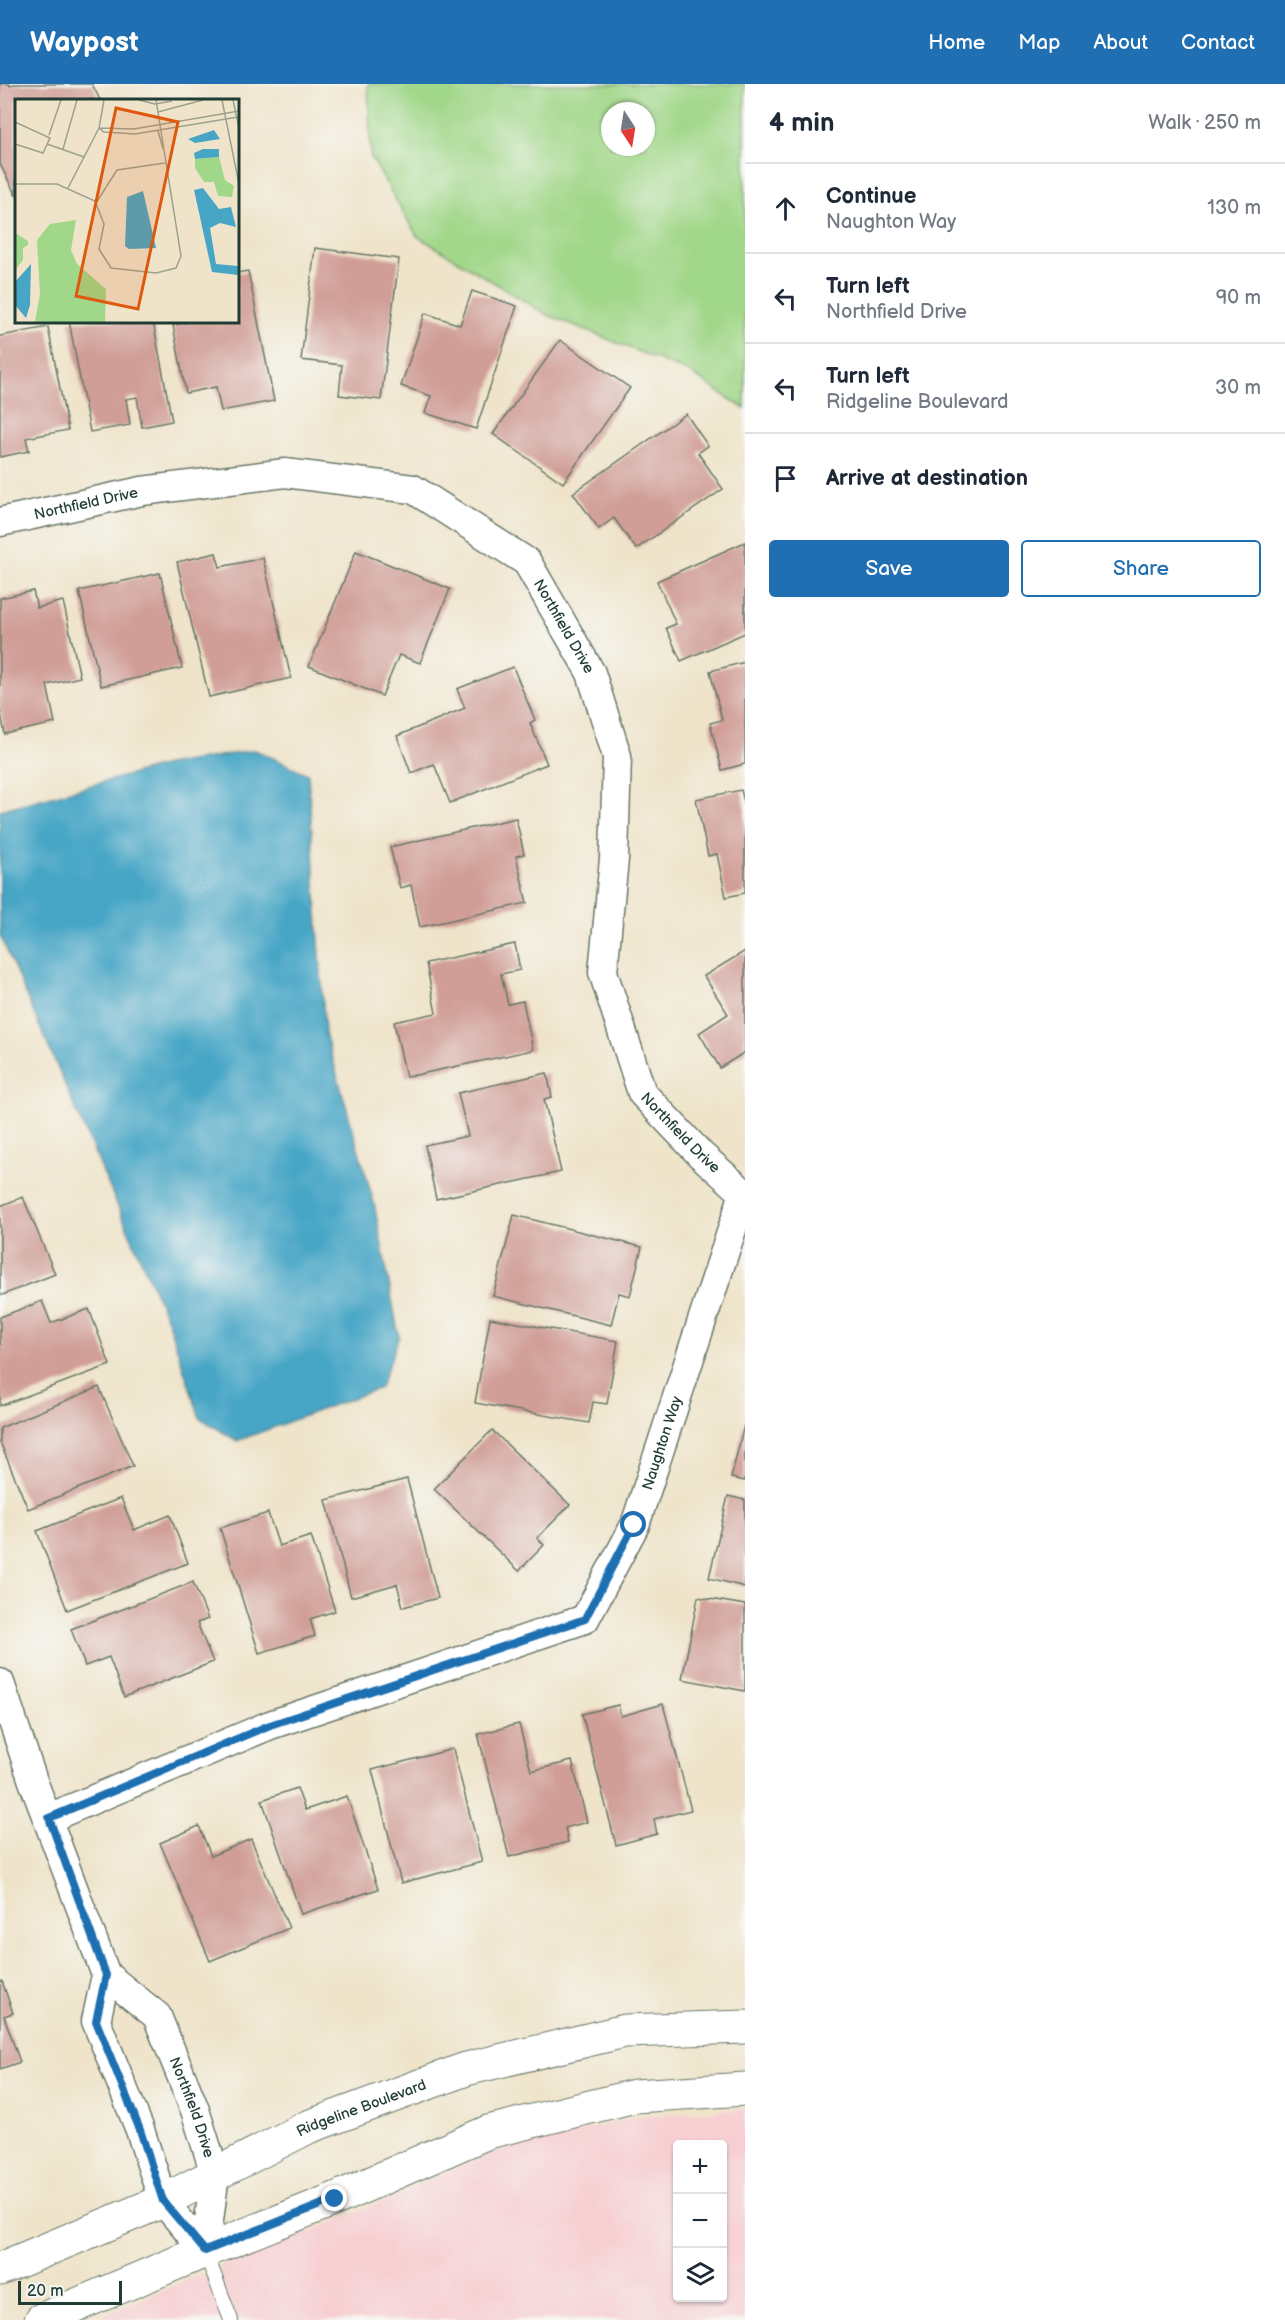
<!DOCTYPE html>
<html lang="en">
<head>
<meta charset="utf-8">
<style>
  :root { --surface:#fff; --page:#f6f6f7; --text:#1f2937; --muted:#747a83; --line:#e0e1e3; --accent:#1f6fb2 }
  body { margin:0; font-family:"Balsamiq Sans",sans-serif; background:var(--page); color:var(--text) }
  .controls { position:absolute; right:18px; bottom:18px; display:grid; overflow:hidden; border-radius:6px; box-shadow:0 2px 4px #0004 }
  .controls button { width:54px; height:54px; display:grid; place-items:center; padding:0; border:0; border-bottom:2px solid var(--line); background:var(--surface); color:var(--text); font:30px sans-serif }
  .compass { position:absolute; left:601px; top:18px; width:54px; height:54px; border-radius:50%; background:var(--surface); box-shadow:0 2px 4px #0004; rotate:168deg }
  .scale { position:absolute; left:18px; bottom:15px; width:104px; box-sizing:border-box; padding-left:6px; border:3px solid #1f3d34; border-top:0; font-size:16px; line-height:21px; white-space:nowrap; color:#1f3d34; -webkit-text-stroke:4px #f6f6f2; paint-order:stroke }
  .stop { position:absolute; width:18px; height:18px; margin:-14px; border:4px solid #1f6fb2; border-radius:50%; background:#fff }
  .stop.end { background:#1f6fb2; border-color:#fff; box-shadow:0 2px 6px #0008 }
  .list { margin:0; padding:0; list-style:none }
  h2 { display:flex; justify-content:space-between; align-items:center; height:78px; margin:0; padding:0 24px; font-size:26px }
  h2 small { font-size:20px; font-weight:400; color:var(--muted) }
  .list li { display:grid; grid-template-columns:39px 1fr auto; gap:18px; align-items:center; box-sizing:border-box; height:90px; padding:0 24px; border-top:2px solid var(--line) }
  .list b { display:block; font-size:22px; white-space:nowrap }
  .list p { margin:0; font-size:20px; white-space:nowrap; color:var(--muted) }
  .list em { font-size:20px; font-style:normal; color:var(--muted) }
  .actions { display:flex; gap:12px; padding:18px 24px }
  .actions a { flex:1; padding:14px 0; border:2px solid var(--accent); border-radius:6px; text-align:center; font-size:21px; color:var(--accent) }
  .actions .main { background:var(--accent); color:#fff }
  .icon { flex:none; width:33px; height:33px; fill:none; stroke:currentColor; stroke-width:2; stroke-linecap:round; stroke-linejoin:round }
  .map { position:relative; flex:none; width:745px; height:2236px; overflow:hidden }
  header { display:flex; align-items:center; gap:36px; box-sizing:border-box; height:84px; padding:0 30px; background:var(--accent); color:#fff }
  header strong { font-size:28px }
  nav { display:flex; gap:33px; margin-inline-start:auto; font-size:21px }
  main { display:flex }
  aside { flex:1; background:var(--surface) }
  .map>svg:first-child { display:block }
  .built { fill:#f7cfd2; fill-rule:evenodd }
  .green { fill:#a1d789; stroke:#608a5e; stroke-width:1.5; fill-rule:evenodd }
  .water { fill:#47a6c6; stroke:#33727d; stroke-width:1.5 }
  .building { fill:#d09e97 }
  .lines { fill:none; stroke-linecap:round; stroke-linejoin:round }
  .lane-casing { stroke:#687768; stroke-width:16 }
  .street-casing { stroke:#687768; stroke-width:31 }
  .secondary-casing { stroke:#687768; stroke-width:35 }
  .lane { stroke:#fff; stroke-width:14 }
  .street { stroke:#fff; stroke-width:28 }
  .secondary { stroke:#fff; stroke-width:33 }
  .route { stroke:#1f6fb2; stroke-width:8 }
  .labels { text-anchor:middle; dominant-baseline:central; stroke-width:4.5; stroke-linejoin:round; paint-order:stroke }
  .street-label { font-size:15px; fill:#1f3d34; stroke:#f6f6f2 }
  .inset-road { fill:none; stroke:#9ca18e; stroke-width:1.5 }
  .view { fill:#de580e; fill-opacity:0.15; stroke:#de580e; stroke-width:3 }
  .inset-edge { fill:none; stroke:#1f3d34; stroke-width:3 }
</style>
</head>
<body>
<header>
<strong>Waypost</strong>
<nav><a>Home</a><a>Map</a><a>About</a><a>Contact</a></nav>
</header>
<main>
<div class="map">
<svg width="745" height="2236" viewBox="0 0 745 2236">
  <rect width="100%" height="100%" fill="#f6f6f2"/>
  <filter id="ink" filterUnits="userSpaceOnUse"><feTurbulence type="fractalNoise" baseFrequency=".0167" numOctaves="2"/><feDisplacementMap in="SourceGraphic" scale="12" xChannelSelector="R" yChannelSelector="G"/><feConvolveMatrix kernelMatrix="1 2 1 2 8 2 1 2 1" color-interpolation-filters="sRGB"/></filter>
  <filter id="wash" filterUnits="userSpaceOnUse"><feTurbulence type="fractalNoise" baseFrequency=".008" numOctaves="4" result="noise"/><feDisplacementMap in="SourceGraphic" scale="24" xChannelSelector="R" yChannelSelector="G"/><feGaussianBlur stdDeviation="1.35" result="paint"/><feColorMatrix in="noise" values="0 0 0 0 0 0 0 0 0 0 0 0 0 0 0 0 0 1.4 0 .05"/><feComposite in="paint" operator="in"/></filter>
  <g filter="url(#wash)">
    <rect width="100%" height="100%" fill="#efe4ca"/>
    <path class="built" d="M745,2025V2236H92L201,2190L205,2195L211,2188L220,2190L221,2182L343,2134L494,2068L638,2032ZM678,2060H722V2214H678Z"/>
    <path class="green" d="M368,0H745V325L689,288L546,230L417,152L371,73ZM610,27H646V63H610Z"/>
    <polygon class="water" points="255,666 308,690 325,949 374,1119 399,1253 380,1304 237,1357 200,1334 168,1238 0,851 0,726 166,681"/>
    <g id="blocks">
      <g class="building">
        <polygon points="0,0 9,0 10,2 14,0 92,0 100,16 16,16 16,112 0,80"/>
        <polygon points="315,164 399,175 381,316 339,311 342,281 301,276"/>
        <polygon points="248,187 274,317 221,327 216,303 186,309 173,241 192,237 237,237 237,189"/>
        <polygon points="472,207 517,222 476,345 425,329 431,312 401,302 425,229 460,241"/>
        <polygon points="69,237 153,237 172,337 142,343 137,313 126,315 130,341 90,348"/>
        <polygon points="48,243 68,346 26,354 29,367 0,373 0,252"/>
        <polygon points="560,256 630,304 563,399 493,350"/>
        <polygon points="686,330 708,362 698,369 723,405 636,465 614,434 599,445 573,409"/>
        <polygon points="745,458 745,549 681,577 666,544 676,540 657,497"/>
        <polygon points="356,467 450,505 420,579 399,571 382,612 309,582"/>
        <polygon points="216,469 220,483 263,474 291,594 209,613 177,478"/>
        <polygon points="160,489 182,584 101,602 79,507"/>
        <polygon points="33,507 37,524 63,517 80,593 47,601 55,639 5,650 0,626 0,514"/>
        <polygon points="745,578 745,680 722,686 710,639 722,636 710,587"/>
        <polygon points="513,583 535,636 530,639 547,680 450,719 434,680 411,689 397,652 465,624 457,605"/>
        <polygon points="741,706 745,721 745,809 726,813 717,770 708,772 696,715"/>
        <polygon points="516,734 524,770 516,772 527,819 420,843 411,801 400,804 390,763"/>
        <polygon points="515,860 520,886 501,890 508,920 523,917 533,966 406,993 394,938 436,929 426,879"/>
        <polygon points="745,867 745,968 720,984 699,949 728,930 704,892"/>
        <polygon points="547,989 552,1013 544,1015 561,1088 436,1115 425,1061 468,1052 458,1009"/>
        <polygon points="23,1113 55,1190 0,1212 0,1122"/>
        <polygon points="514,1131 642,1163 630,1212 619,1209 611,1241 493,1212"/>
        <polygon points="42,1217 51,1239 89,1225 110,1281 0,1322 0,1233"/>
        <polygon points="490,1234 618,1257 607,1320 593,1318 589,1339 475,1319"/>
        <polygon points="99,1303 133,1382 28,1425 0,1358 0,1344"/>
        <polygon points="744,1341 745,1341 745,1397 731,1394"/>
        <polygon points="492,1346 570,1421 537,1454 544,1461 519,1487 434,1405"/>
        <polygon points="407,1395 438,1514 403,1523 397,1500 351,1513 326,1416"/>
        <polygon points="728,1412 745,1416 745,1503 709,1494"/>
        <polygon points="121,1414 134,1446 170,1431 188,1479 67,1526 37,1447"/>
        <polygon points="268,1429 279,1462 311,1452 335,1527 310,1535 315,1552 259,1569 220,1444"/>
        <polygon points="193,1498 208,1535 197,1539 213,1578 124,1613 109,1573 85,1582 71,1545"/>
        <polygon points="698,1513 745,1521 745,1607 682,1595"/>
        <polygon points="663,1620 691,1726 654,1735 657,1750 616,1761 582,1630 618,1621 621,1632"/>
        <polygon points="519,1640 531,1687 572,1677 587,1738 565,1744 568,1758 509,1773 478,1650"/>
        <polygon points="453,1665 482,1778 401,1799 372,1686"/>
        <polygon points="297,1704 305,1726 347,1712 378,1805 301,1830 262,1716"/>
        <polygon points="199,1742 211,1772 251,1755 289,1844 210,1877 160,1759"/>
        <polygon points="2,1897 13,1929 4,1932 20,1978 0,1985 0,1898"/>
      </g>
    </g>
  </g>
  <g filter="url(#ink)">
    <use href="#blocks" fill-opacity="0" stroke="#687768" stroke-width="1.5"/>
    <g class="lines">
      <g class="lane-casing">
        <polyline id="lane" points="205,2167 231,2236"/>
      </g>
      <g class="street-casing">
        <g id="street">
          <path id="s1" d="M0,438L142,407L285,389L413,405L527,478L591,589L617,672L614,775L603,888L642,1009L701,1071L745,1110"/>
          <path id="s2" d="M0,1599L33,1697L106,1891L157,1932L195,2026L215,2090L205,2167"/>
          <path id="s3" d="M49,1734L270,1641L585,1535L635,1441L744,1109"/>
          <polyline points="106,1891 96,1937 140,2046 163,2117 205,2167"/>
        </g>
      </g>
      <g class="secondary-casing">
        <g id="secondary">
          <path id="s4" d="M0,2185L163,2117L308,2043L466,1985L625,1947L745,1943"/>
          <polyline points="41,2236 205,2167 335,2115 488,2048 635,2012 745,2005"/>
        </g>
      </g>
      <use href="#lane" class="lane"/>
      <use href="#street" class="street"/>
      <use href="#secondary" class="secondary"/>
    </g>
  </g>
  <g class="lines" filter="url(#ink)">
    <polyline class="route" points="335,2115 205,2167 163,2117 140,2046 96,1937 106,1891 49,1734 270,1641 585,1535 634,1441"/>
  </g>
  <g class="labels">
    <g class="street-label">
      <text stroke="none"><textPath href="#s1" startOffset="88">Northfield Drive</textPath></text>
      <text stroke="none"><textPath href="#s1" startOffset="628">Northfield Drive</textPath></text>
      <text stroke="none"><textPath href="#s1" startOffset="1168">Northfield Drive</textPath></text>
      <text stroke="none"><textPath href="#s3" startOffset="765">Naughton Way</textPath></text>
      <text stroke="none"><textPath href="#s2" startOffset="474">Northfield Drive</textPath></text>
      <text stroke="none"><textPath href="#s4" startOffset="396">Ridgeline Boulevard</textPath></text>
    </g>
  </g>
  <g transform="translate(15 15)">
    <rect width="224" height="224" fill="#efe4ca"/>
    <path d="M204,58L210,81L219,87L217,98L203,97L199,83H189L180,69V60ZM61,121L56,151L62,165L91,190L90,223H20L25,195L22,141L35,125ZM0,134L13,142V146L8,149V161L0,171Z" fill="#a1d789"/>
    <path d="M199,31L205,40L180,44L173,40ZM188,50H204V58L180,60L179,54ZM188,89L204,110L216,108L221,128L205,124L195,129L201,165L223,167V176L197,173L179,91ZM128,92L141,149L114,150L110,147L112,98ZM16,165L15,206L11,219L0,206V183Z" fill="#47a6c6"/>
    <path class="inset-road" d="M124,1L140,5L157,2M207,1L224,85M218,1L224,29M143,13L188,1M0,23L35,39L28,54L0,45M84,29L89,33L120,35L223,18M84,29L119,30L224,12M143,32L148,50M34,36L46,1M32,45L69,58M48,50L62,1M0,85H42L80,102L89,125L84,150L96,169L141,174L161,169L166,157L141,1M53,89L84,29L89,1M81,104L102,71L150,64"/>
    <path class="view" d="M101,9L163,23L123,210L61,197Z"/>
    <rect width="224" height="224" class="inset-edge"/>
  </g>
</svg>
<div class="controls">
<button>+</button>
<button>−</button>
<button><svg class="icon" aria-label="layers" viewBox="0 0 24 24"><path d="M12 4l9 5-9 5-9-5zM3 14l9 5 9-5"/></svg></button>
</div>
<svg class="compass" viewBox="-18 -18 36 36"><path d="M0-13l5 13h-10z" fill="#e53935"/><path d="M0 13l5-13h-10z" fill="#747a83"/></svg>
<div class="scale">20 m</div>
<div class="stop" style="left:634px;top:1441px"></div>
<div class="stop end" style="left:335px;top:2115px"></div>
</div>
<aside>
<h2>4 min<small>Walk · 250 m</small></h2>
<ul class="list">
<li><svg class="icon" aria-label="ahead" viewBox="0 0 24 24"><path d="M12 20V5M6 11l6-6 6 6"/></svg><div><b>Continue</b><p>Naughton Way</p></div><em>130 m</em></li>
<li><svg class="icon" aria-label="left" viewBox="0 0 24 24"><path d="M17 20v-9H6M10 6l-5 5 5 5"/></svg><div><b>Turn left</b><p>Northfield Drive</p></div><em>90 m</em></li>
<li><svg class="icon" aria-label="left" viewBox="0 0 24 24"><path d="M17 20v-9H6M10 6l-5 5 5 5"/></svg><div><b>Turn left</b><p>Ridgeline Boulevard</p></div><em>30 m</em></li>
<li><svg class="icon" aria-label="arrive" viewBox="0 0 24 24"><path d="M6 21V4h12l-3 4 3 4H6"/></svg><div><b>Arrive at destination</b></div></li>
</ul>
<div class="actions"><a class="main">Save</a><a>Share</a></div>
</aside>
</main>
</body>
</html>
